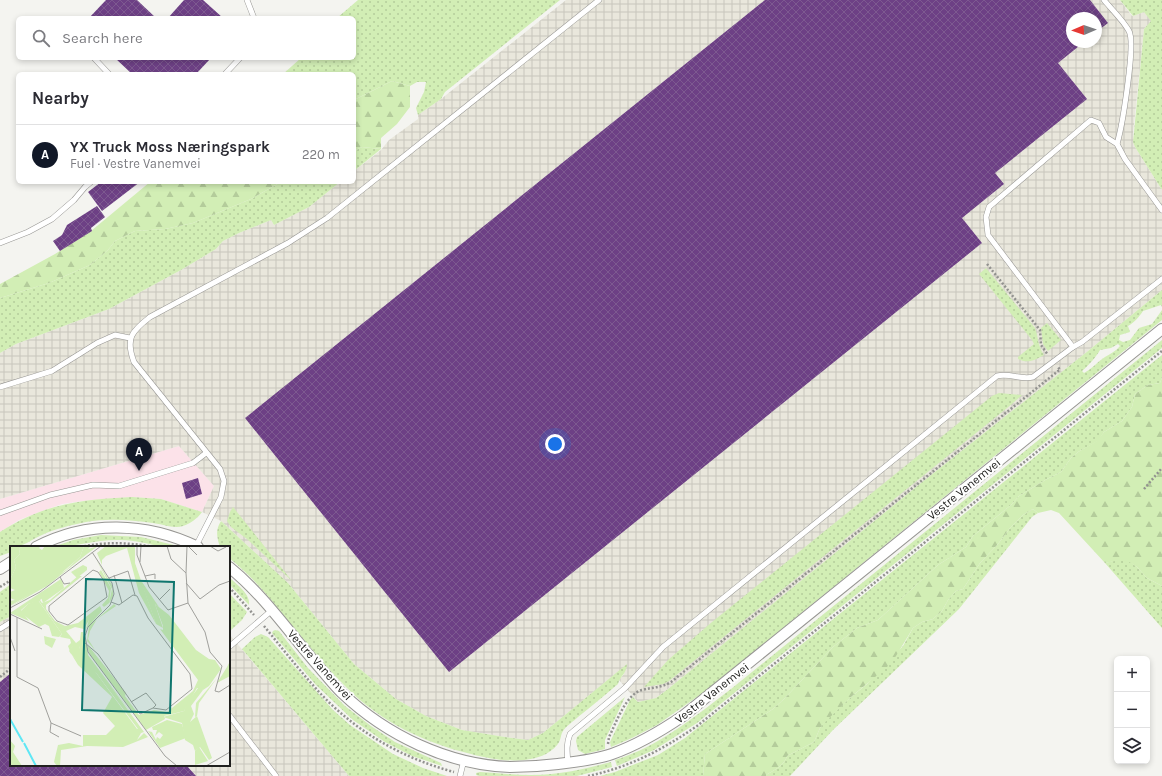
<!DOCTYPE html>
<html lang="en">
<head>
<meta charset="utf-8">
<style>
  :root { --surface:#fff; --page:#f7f7f7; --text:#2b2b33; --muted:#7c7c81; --line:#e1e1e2; --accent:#111827 }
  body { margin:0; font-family:Karla,sans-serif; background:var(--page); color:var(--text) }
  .controls { position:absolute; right:12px; bottom:12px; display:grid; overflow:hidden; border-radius:6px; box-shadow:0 2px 6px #0003 }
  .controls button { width:36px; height:36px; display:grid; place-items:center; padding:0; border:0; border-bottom:1px solid var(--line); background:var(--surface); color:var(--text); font:20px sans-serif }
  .compass { position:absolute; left:1066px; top:12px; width:36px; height:36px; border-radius:50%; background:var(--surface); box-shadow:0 2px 6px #0003; rotate:268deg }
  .you { position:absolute; left:555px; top:444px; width:14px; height:14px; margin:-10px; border:3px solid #fff; border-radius:50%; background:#1a73e8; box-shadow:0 0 0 6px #1a73e833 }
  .badge { display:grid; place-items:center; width:26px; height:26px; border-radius:50%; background:var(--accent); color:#fff; font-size:13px; font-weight:700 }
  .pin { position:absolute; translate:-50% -33px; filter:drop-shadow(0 1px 2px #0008) }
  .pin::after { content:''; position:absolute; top:21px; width:14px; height:12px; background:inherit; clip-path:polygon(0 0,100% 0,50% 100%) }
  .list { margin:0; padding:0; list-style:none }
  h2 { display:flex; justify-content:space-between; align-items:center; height:52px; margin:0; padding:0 16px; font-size:17px }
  h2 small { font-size:13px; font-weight:400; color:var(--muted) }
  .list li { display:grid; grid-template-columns:26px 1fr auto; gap:12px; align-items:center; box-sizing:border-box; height:60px; padding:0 16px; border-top:1px solid var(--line) }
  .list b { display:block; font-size:15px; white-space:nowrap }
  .list p { margin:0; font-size:13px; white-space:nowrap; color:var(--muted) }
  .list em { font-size:13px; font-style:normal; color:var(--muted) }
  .icon { flex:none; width:22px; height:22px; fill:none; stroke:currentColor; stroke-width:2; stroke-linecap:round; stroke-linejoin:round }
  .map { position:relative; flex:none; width:1162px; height:776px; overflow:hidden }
  .search { position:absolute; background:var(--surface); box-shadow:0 2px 6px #0003; left:16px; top:16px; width:340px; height:44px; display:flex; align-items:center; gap:10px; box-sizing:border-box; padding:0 14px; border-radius:6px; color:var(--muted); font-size:15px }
  .panel { position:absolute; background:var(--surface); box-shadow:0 2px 6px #0003; left:16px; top:72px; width:340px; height:112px; border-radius:6px }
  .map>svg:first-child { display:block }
  .commercial { fill:#fce2e9 }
  .industrial { fill:url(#industrial-grid); fill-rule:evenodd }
  .grass { fill:url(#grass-dots); fill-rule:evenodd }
  .forest { fill:url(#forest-firs) }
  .building { fill:url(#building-cross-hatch) }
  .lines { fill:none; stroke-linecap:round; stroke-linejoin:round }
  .lane-casing { stroke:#979693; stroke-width:6 }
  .street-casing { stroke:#979693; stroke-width:12 }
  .path { stroke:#92928f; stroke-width:2.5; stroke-dasharray:2 2; stroke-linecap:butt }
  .lane { stroke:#fff; stroke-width:5 }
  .street { stroke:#fff; stroke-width:10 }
  .labels { text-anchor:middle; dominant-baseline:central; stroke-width:4; stroke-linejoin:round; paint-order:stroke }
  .street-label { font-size:12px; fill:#21211f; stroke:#fff }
  .inset-river { fill:none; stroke:#5fe7f5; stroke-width:2 }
  .inset-road { fill:none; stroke:#a0a09c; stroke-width:1 }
  .view { fill:#0f766e; fill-opacity:0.15; stroke:#0f766e; stroke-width:2 }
  .inset-edge { fill:none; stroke:#21211f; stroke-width:2 }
</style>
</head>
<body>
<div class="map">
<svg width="1162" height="776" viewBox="0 0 1162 776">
  <defs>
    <pattern id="industrial-grid" width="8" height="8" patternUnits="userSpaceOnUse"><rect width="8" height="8" fill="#e9e7dc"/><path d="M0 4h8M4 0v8" fill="none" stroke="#c8c6bc"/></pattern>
    <pattern id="grass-dots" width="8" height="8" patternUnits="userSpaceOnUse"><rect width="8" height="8" fill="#d2eeb5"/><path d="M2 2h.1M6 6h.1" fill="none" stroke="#b4cc9b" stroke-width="1.8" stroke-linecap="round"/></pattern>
    <pattern id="forest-firs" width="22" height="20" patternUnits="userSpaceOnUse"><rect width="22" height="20" fill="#d2eeb5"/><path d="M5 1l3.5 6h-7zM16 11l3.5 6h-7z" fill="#b4cc9b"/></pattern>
    <pattern id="building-cross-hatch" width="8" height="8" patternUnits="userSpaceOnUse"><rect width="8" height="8" fill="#6d4085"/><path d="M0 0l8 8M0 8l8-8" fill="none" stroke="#7d5990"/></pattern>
  </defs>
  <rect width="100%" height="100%" fill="#f4f4f0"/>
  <polygon class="commercial" points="179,446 214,486 202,512 161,499 132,497 82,501 62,504 42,511 19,520 0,532 0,499"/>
  <g class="industrial">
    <path d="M566,0H1120L1132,16L1144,12L1152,21L1144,29L1133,134L1135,147L1162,190V290L1088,351L921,483L668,689L656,698L638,702L619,680L624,674L614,675L543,733L528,740L505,737L462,730L426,716L396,699L354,664L288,583L221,521L202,512L214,486L179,446L0,499V353L16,344L109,309L181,270L216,249L223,241L239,233L271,220L274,225L309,207L340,182H354V171L381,150L389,140L418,119V115L441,99ZM1072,18H1096V42H1072Z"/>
    <polygon points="11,616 11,765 229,765 229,634 349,776 0,776 0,622"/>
  </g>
  <g class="grass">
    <polygon points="358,0 560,0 445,92 441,99 418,115 416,108 424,92 426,82 417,82 410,86 392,81 354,100 354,74 283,74 301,58 354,58 354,18 337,18"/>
    <polygon points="1120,0 1162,0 1162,190 1135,147 1133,142 1144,29 1151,21 1144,12 1133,16"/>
    <polygon points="362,147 381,149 354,171 354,151"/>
    <polygon points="281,182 340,182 309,207 274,225 271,220 239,233 223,241 216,249 181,270 109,309 16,344 0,353 0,298 49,283 90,265 108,250 115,241 135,231 165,229 193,223 251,199"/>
    <path d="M986,268L1035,328C1039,339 1037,344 1044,355C1035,360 1028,364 1018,359V357L1034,344L1032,340L979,274Z"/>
    <path d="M1162,290V307L1161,305L1143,311C1139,317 1135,322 1128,326L1130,332L1120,335L1119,340L1123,342L1130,340L1139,328L1152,324L1162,310V320L704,692L657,725L632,738L611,747L610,742L630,700L633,697L638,702L656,698L668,689L921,483L1088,351ZM1118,344L1120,346C1116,351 1110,354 1105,357C1097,362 1092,369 1084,373L1082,371C1088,366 1097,356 1100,350L1111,348Z"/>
    <polygon points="1047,323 1061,340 1048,351 1043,344 1041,328"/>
    <path d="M1162,340V348L697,723L654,750L617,766L615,760C660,746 694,717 731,689Z"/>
    <polygon points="1162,355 1162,377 1160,383 1148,385 1135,394 1132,407 1122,421 1104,432 1098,441 1078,452 1071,458 1061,472 1047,479 1019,496 1011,505 973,536 966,547 938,565 878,620 857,628 833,647 784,699 773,709 705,754 703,776 600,776 615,772 658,755 685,738"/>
    <polygon points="999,393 1022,395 1012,404 669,681 663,684 644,687 668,660 712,622 992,396"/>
    <path d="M132,497L161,499L202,512C198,518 190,524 183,526C174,529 162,524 153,523C131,520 108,518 86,522C71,525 55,529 42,535C30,540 24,547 11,547V552L0,556V532C46,503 79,500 132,497Z"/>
    <polygon points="233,507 292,581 247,539 231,527 227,521 230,512"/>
    <path d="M1033,509L1038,513L1032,517L959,609L833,730L790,776H766V775C774,770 784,766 787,756L814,742L820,728L826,720L851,697L867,684L903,646L913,628L922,622L933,619L942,611L948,600L956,591L963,589L980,563L998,544L1010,528L1023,515Z"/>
    <path d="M221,521L288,583L354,664L396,699L426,716L462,730L505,737L528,740L543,733L627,664C627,673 620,676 618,684C605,695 592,706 578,717C574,721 566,726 563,731C561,734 561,737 560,740C558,746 551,751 546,754C523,765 494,760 471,754C425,743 381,722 347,688C326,668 308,644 289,622C271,599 252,576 229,558V547H220C217,538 215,530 221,521Z"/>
    <path d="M101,535L141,537L182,547C176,547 169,548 163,547C149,544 135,540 121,540C97,539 76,547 53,547L73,540Z"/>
    <polygon points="1125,558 1137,567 1147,578 1162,586 1162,628 1105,563"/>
    <path d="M229,577C236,584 251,594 249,605L229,584Z"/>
    <polygon points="11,584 11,616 0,622 0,592"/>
    <polygon points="229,593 247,612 242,620 229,632"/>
    <polygon points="275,630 279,631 308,668 345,706 371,726 395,742 441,763 442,766 412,756 385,742 353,720 316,685 278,640 272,633 273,631"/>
    <polygon points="261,634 268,637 333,710 350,725 393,754 423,768 447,776 349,776 242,649 255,637"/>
    <polygon points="625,697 605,740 605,749 585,754 578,750 576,741 577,737"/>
    <path d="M611,762L612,767L577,776H479L476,775V773L480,772C497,773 514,775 531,775C558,775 585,769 611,762Z"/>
  </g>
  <g class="forest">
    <polygon points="392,81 410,86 410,107 397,124 381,138 381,149 362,147 354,151 354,100"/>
    <polygon points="150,182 281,182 251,199 193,223 165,229 135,231 115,241 108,250 90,265 49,283 0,298 0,284 55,254 91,231"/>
    <path d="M1162,377V586L1147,578L1137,567L1125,559L1105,563L1059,513L1051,510L1038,513L1033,509L1023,515L1010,528L998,544L980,563L963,589L956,591L948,600L942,611L933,619L922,622L913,628L896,656L887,667L851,697L827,720L820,728L814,742L787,756C784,766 774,770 766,775V776H703L705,754L773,709L784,699L833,647L857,628L878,620L938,565L966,547L973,536L1011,505L1019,496L1047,479L1061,472L1071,458L1078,452L1097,441L1104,432L1122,421L1132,407L1135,394L1148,385L1160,383Z"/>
  </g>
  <g class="building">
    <polygon points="106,0 137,0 156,18 89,18"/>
    <polygon points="184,0 203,0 223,18 168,18"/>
    <polygon points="765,0 1090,0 1108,23 1096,32 1096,18 1072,18 1072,42 1084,42 1058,63 1087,99 995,173 1004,184 962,218 982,243 449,672 245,418"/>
    <polygon points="115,58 211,58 196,74 132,74"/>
    <polygon points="101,182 140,182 102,211 88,192"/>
    <polygon points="97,206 105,217 91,228 92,231 60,251 53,241 62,235 67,225"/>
    <polygon points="198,478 202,494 186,499 182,483"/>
    <polygon points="11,673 11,765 186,765 196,776 0,776 0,682"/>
  </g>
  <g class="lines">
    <g class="lane-casing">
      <g id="lane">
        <polyline points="247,0 254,18"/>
        <path d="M1104,0C1112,10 1123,20 1129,31C1136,44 1122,127 1117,144L1125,159L1162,210"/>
        <polyline points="94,58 109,74"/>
        <polyline points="225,74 240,58"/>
        <polyline points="0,243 28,232 52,219 74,200 85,187 91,182"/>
        <polyline points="1073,347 988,235 986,217 989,207 1091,120 1099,123 1106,137 1117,144"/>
        <polyline points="0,387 52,371 97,343 115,335 130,338"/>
        <polyline points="0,513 50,495 93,485 119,486 193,463 206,453"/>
        <path d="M196,546L221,497L224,481L220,469L134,362C125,338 132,331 150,317L288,243L327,218L599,0"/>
        <polyline points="0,629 11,622"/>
        <polyline points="229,647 271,611"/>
        <polyline points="229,715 276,776"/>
        <path d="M568,763C567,752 566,744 570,734L625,688L663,647L997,376C1010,373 1021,380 1033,377L1073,347L1082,342L1162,279"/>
        <polyline points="460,776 464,760"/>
      </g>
    </g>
    <g class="street-casing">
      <g id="street">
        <path d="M36,547C88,520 146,522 198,547"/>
        <path d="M229,567C264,595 290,634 320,668C327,676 334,685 342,693C386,735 448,765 510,767C526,767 542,766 558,764C575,762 595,760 612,754C637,745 661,731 683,716L1162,329"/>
        <polyline points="0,569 11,562"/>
      </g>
    </g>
    <g class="path">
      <polyline points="987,264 1040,330 1041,345 1048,355"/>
      <polyline points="1144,489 1162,468"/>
      <path d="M80,547C105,542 127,542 153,547"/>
      <polyline points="0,587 11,580"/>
      <polyline points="229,587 254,615"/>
      <path d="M264,626C282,648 300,671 319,692C356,732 402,758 454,772"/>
      <polyline points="0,677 11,668"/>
      <path d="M608,744L609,737C616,723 626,694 642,690C653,687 661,688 671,682L1058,371L1060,370L1058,367"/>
      <path d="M588,776C630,767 662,750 697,726L1162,351"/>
    </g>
    <use href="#lane" class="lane"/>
    <use href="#street" class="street"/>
  </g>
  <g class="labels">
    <g class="street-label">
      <text transform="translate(964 489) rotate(-39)">Vestre Vanemvei</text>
      <text transform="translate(320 665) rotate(48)">Vestre Vanemvei</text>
      <text transform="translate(712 693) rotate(-38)">Vestre Vanemvei</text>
    </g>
  </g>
  <g transform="translate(10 546)">
    <rect width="220" height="220" fill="#f4f4f0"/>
    <path d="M0,0H13L9,3L10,8L4,14L6,21L0,34ZM74,0H81L78,3L88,0L77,8V3V8L37,40L0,61L56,24L70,11ZM96,0H125V17L146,78L129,47L117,2L96,10L92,14V19L87,7ZM86,13L102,39L103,47V50L100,56L95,62L99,57L94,61L92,59L98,52L99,45L89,26L91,24L101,42L99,57L102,43ZM68,30H72L36,59V63L45,75L55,80L68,77L90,60L91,62L92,65L76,83L79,74L74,83L65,81L56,85L66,97L70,94L71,86H73V92L75,87L78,109L128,176L99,138L134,186L131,187L87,128L72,112L69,100L62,101L61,108L58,100L61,97L60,93L50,91L52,88L29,55L18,58L11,64L19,75L0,67L51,33L53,37L30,54L32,57L40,54ZM104,58L106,60L87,73L80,85L78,93L85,104L77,95L79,80ZM145,58L159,69L186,104L199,113L205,114L211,123L199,140L193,144L187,142L174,165L154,170L155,173L136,184L79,107L77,98L116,147L115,150L129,169L144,164L157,166L183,145L188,134L150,83L153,84V80ZM62,109L73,119L102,151L68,119ZM207,132L189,157L187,170L185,171L186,157ZM157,174L172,178L176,192L150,202L138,185L142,186L146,194L147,191L150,193L153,189L149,186L145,190L147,184H143L142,181ZM0,194L5,200L3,206L12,220H0ZM189,201L198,215L185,219V205Z" fill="#d2eeb5"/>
    <path d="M13,0H31L29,2L32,4L35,0H74L70,11L41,36L0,60V55L5,54L0,52V46L5,44L0,42V34L6,21L4,14L10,8L9,3ZM73,19L77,21V24L67,32L61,26ZM130,33L149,61L145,58L153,82L146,78ZM53,37L54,42L33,57L31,51ZM28,54L52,88L49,91L42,90L39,80L35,78L29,81L10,66L18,58ZM34,90L46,93L42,102L35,98ZM63,100H69L73,112L76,113L127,183L130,182L131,187L127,194L134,187L138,191L113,201L77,200L51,204L50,220H47L44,216L48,199L59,197L73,200V189H96L105,180L93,167L102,151L62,109L59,105ZM220,115V130L207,137L217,121ZM189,141L193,144L181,160L184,168L180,176L187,170L202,212L199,214L190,201L185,205L183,199L175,194L172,177L153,171L174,165L178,155Z" fill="#d2eeb5"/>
    <path class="inset-river" d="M0,173L13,196M14,197L26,220"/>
    <path class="inset-road" d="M127,0V9L135,30L145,28V33M157,0L161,13L176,27L177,0M178,0L187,9M200,0L208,5L216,1M82,6L102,37L104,48L100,59L78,81L75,90L78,106L155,210L167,220M130,16L131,0M83,24L88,26L94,35L97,51L58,79L47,75L39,65V60ZM176,27L178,57L195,86L200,106L212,120L205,145L209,146L220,139M104,29L112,57M135,30L139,41L158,64L178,57M50,31L54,38L60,37M99,32L118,25L125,49M176,37L190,53L209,39L220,35M149,54L160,43M0,62L30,46L91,0M0,68L32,83M7,71V131L28,142L41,177L40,186L49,191M0,91L5,105M75,97L88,108L130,168L143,162L156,164L182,143L180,128L138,72L127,50L123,49L109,59L101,56M121,156L136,147L146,159L143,162M41,177L71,190M196,220L220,206"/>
    <path class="view" d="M76,33L164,36L160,167L72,164Z"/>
    <rect width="220" height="220" class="inset-edge"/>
  </g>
</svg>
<div class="controls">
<button>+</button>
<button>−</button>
<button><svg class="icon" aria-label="layers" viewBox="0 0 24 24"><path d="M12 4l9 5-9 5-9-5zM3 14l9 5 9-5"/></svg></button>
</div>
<svg class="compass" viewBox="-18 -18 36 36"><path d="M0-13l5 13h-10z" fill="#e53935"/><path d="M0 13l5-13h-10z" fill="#7c7c81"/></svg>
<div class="you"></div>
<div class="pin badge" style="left:139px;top:471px">A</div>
<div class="search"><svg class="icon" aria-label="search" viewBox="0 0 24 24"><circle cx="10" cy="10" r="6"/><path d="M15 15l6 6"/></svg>Search here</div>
<section class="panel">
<h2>Nearby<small></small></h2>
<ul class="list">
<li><span class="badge">A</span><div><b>YX Truck Moss Næringspark</b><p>Fuel · Vestre Vanemvei</p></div><em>220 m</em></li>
</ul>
</section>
</div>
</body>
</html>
